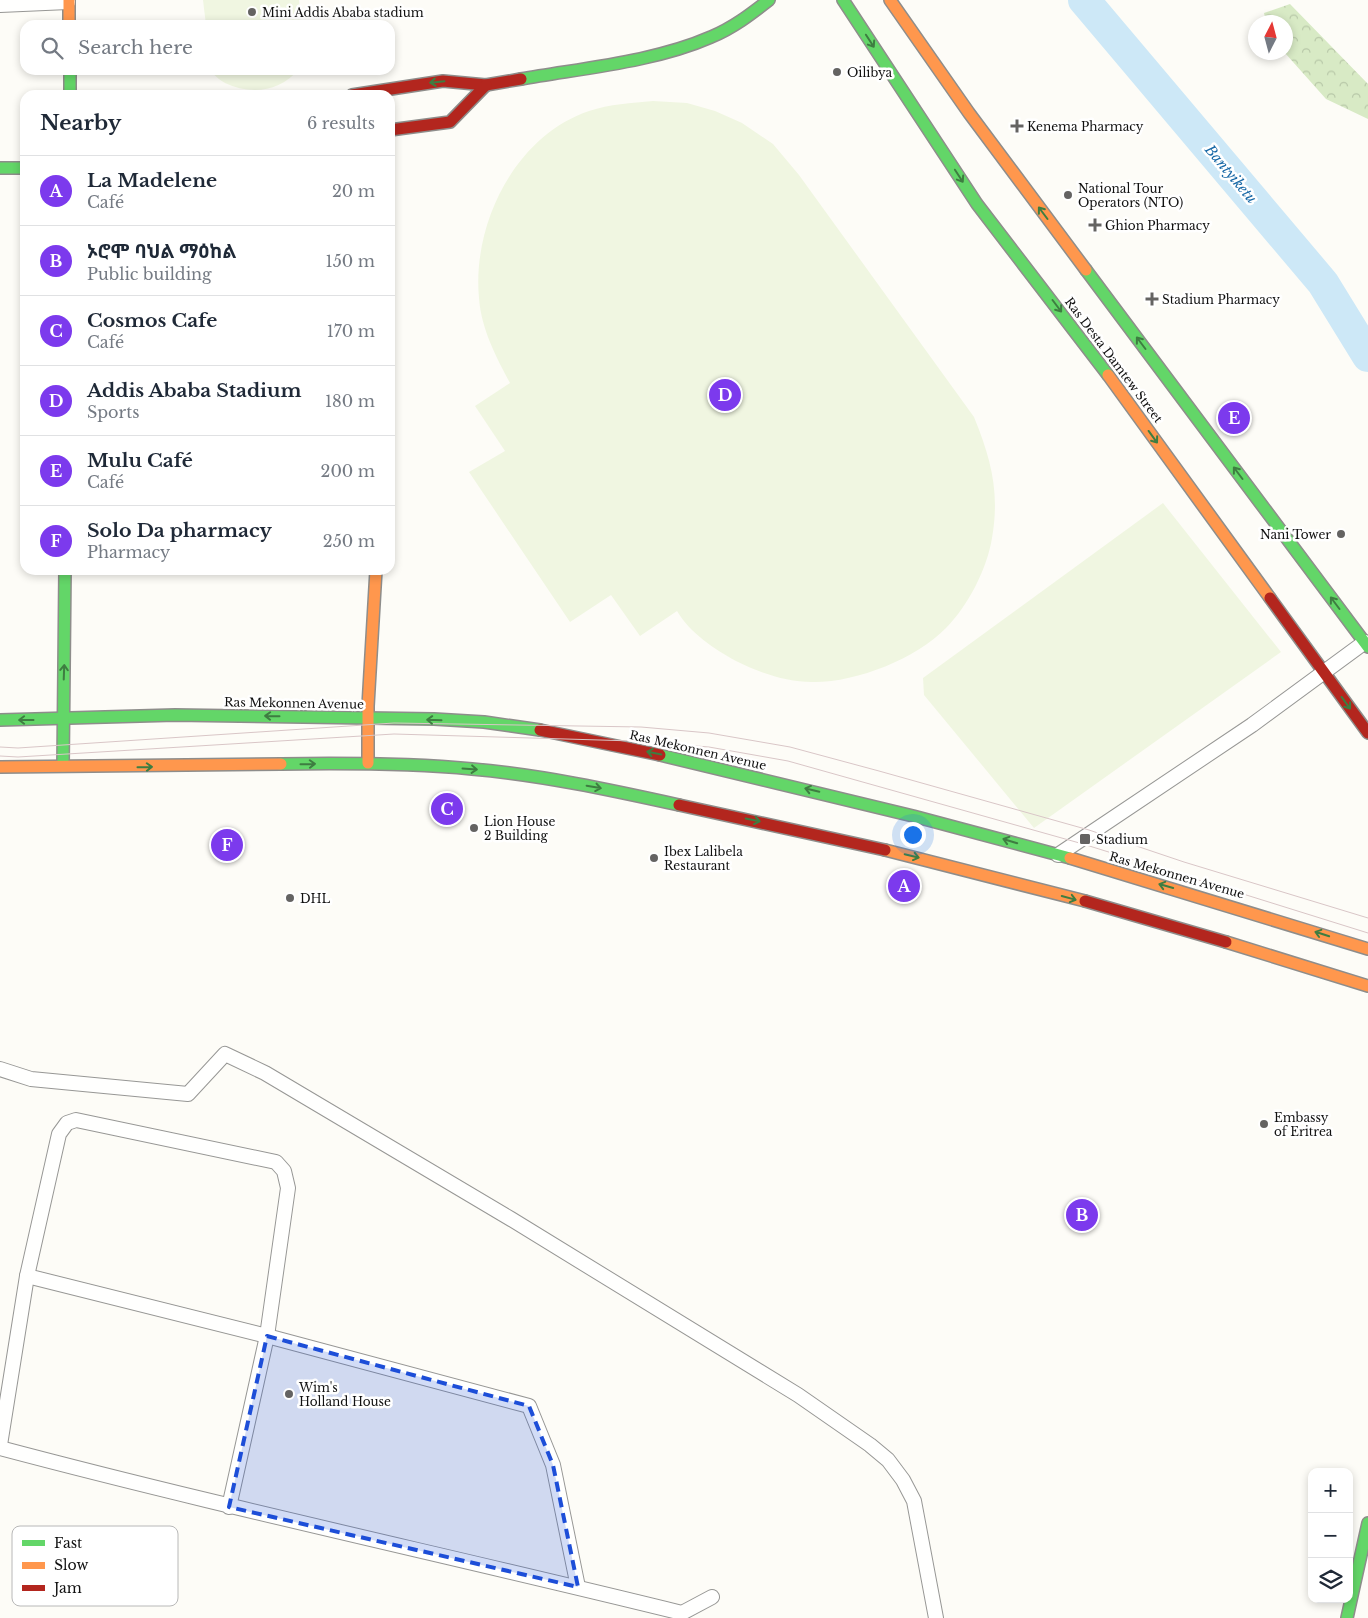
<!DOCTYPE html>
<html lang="en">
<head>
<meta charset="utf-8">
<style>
  :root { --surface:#fff; --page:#f2f2f3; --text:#1f2937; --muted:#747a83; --line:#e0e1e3; --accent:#7c3aed }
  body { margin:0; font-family:"Libre Baskerville","Noto Sans Ethiopic",serif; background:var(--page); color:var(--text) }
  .controls { position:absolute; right:15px; bottom:15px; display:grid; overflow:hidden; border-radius:10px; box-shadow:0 2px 8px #0003 }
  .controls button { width:45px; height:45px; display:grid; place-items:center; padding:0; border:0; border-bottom:1px solid var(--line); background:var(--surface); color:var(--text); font:25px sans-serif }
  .compass { position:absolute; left:1248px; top:15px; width:45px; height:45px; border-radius:50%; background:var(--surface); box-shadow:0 2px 8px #0003; rotate:6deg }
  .you { position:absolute; left:912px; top:834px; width:18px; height:18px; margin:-12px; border:4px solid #fff; border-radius:50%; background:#1a73e8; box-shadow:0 0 0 8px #1a73e833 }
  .badge { display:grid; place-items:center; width:32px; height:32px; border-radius:50%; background:var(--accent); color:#fff; font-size:16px; font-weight:700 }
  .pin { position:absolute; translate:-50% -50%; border:2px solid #fff; box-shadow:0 1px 5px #0006 }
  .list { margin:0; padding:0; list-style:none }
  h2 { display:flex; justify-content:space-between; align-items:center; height:65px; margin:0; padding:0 20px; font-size:21px }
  h2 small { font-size:16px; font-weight:400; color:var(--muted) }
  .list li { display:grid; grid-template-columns:32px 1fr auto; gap:15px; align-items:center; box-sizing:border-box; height:70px; padding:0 20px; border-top:1px solid var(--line) }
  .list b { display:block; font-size:19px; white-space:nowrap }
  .list p { margin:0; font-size:16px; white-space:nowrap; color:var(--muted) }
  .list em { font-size:16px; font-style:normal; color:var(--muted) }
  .icon { flex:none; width:28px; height:28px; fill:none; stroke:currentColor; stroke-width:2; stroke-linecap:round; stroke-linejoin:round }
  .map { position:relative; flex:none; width:1368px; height:1618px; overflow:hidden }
  .search { position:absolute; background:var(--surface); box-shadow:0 2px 8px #0003; left:20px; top:20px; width:375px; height:55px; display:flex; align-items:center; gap:12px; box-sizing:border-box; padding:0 18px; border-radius:15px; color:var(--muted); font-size:19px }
  .panel { position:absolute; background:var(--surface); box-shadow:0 2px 8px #0003; left:20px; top:90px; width:375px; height:485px; border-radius:15px }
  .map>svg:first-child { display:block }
  .forest { fill:url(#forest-crowns) }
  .pitch { fill:#f0f6e1 }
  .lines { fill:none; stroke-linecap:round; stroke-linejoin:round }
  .river { stroke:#cde8f7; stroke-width:32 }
  .street-casing { stroke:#979795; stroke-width:16 }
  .fast-casing { stroke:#8e8d8b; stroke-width:14 }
  .slow-casing { stroke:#8e8d8b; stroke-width:14 }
  .jam-casing { stroke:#8e8d8b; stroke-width:14 }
  .street { stroke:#fffffe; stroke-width:14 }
  .fast { stroke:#63d668; stroke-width:11 }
  .slow { stroke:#ff974d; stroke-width:11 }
  .jam { stroke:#b3261e; stroke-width:11 }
  .tram { stroke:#d9c6c7; stroke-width:1 }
  .oneway { stroke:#3e7d41 }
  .marked { fill:#1d4ed8; fill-opacity:0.2; stroke:#1d4ed8; stroke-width:4; stroke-dasharray:10 6; stroke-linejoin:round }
  .poi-dot { fill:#646362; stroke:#fff; stroke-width:2 }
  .labels { text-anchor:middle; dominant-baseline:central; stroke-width:5; stroke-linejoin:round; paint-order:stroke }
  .poi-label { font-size:12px; fill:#111; stroke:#fff; text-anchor:start }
  .street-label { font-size:12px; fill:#111; stroke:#fff }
  .water-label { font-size:14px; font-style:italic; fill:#1768a6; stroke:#fff }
  .key { fill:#fff; stroke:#b8b8b8; stroke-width:1 }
  .key-label { font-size:14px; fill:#111 }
</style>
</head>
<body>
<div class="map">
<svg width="1368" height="1618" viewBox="0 0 1368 1618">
  <defs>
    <pattern id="forest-crowns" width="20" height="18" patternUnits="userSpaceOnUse" patternTransform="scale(1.25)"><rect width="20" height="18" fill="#d8eac5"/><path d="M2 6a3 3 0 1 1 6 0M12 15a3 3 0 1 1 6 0" fill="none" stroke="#b8c8a8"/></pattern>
  </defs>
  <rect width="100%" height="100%" fill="#fdfcf7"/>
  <polygon class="forest" points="1290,4 1368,84 1368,119 1326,99 1285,53 1286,22 1266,22 1264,13"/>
  <g class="pitch">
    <polygon points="203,0 299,0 301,25 206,25"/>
    <path d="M211,70H298C280,92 250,95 225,83C220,80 213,75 211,70Z"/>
    <path d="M653,101L687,103L715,111L742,123L773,144L799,175L974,417C991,459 1000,492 992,538C987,569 968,606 946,628C916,659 855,683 812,682C786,682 760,673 736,661C714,649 690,633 677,611L640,636L611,595L570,622L469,472L505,451L475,406L510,383C496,357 481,328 479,298C472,224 515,136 589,111C610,104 631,103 653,101Z"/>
    <polygon points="1163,503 1281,652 1034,828 924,695 923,678"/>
  </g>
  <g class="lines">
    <polyline class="river" points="1084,0 1323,283 1368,356"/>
    <g class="street-casing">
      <g id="street">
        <polyline points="0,5 68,2"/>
        <polyline points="1058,855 1252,725 1365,642"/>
        <polyline points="0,1069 31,1079 188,1094 225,1054 265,1073 511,1219 798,1395 870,1445 888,1460 903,1480 914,1501 936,1618"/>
        <polyline points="27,1276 267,1336 529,1406 553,1465 578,1587"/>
        <polyline points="0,1445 27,1276 59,1134 67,1123 76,1120 276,1162 284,1171 288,1188 267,1336 229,1507"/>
        <path d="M0,1448C226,1508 455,1557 682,1613L712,1597"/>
      </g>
    </g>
    <g class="fast-casing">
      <g id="fast">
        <polyline points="843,0 977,204 1108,375"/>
        <polyline points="70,70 70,95"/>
        <path d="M521,79C583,68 654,62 711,37C733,28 751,14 769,0"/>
        <polyline points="0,168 25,168"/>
        <polyline points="1086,270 1368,647"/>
        <polyline points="0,720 175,715 434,719 484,722 540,730"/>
        <polyline points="660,755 913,816 1070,858"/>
        <path d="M281,764C345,763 408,763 472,769C541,775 611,790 679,805"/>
        <polyline points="63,766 65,570"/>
        <polyline points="1347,1618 1368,1523"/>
      </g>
    </g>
    <g class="slow-casing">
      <g id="slow">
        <polyline points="69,0 69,25"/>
        <polyline points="890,0 969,113 1086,270"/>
        <polyline points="1108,375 1270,598"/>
        <polyline points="368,763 368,706 376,570"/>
        <polyline points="0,767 281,764"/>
        <polyline points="885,850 1085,901"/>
        <polyline points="1070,858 1368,949"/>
        <polyline points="1226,942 1368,986"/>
      </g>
    </g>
    <g class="jam-casing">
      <g id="jam">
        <polyline points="352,95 443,81 486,85 521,79"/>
        <polyline points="390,130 450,122 486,85"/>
        <polyline points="1270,598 1368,733"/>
        <polyline points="540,730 660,755"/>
        <polyline points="679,805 885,850"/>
        <polyline points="1085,901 1226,942"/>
      </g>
    </g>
    <use href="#street" class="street"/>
    <use href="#fast" class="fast"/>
    <use href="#slow" class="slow"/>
    <use href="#jam" class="jam"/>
    <g class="tram">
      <polyline points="0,747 18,748 394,723 641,727 709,733 790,747 879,771 1089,830 1184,862 1368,918"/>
      <polyline points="0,756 18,757 394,734 634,741 709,747 788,761 1083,844 1368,933"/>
    </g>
  </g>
  <defs><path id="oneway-shaft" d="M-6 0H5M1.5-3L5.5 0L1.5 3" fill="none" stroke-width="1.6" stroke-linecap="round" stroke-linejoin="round" transform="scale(1.25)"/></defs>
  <g class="oneway">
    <use href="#oneway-shaft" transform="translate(870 41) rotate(57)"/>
    <use href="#oneway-shaft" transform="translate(437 82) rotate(174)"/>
    <use href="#oneway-shaft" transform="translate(959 176) rotate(57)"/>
    <use href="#oneway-shaft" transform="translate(1043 213) rotate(-127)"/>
    <use href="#oneway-shaft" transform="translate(1057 306) rotate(53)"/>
    <use href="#oneway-shaft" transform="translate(1141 343) rotate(-127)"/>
    <use href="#oneway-shaft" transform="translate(1153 437) rotate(54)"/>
    <use href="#oneway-shaft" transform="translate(1238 473) rotate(-127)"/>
    <use href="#oneway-shaft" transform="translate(1335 603) rotate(-127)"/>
    <use href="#oneway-shaft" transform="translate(64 672) rotate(-88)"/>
    <use href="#oneway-shaft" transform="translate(1346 703) rotate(54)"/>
    <use href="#oneway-shaft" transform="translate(272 716) rotate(-179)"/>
    <use href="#oneway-shaft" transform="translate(26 720) rotate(-180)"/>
    <use href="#oneway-shaft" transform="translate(434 720) rotate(-178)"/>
    <use href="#oneway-shaft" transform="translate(654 753) rotate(-168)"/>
    <use href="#oneway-shaft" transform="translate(308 764) rotate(-1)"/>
    <use href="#oneway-shaft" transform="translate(145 767) rotate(-1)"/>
    <use href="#oneway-shaft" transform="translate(470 769) rotate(4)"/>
    <use href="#oneway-shaft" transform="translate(594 787) rotate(10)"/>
    <use href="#oneway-shaft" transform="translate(812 790) rotate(-167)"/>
    <use href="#oneway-shaft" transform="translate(753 820) rotate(12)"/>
    <use href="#oneway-shaft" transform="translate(1010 841) rotate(-163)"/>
    <use href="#oneway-shaft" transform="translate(912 856) rotate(13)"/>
    <use href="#oneway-shaft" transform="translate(1166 886) rotate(-164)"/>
    <use href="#oneway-shaft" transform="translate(1069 898) rotate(15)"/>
    <use href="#oneway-shaft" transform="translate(1322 934) rotate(-162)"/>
  </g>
  <path class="marked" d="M267,1336L529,1406L553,1465L578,1587L229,1507Z"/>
  <g class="poi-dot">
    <circle cx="252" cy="12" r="5"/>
    <circle cx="837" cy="72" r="5"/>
    <path d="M1014.5 118.5h5v5h5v5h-5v5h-5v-5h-5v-5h5z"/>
    <circle cx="1068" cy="195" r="5"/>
    <path d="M1092.5 217.5h5v5h5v5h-5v5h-5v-5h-5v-5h5z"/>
    <path d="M1149.5 291.5h5v5h5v5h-5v5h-5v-5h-5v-5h5z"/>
    <circle cx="1341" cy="534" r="5"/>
    <circle cx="474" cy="828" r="5"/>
    <rect x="1079" y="833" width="12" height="12" rx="2.5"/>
    <circle cx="654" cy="858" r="5"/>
    <circle cx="290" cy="898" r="5"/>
    <circle cx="1264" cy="1124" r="5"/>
    <circle cx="289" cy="1394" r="5"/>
  </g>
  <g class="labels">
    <g class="poi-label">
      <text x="262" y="12">Mini Addis Ababa stadium</text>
      <text x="847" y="72">Oilibya</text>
      <text x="1027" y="126">Kenema Pharmacy</text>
      <text x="1078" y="188">National Tour<tspan x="1078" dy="14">Operators (NTO)</tspan></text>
      <text x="1105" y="225">Ghion Pharmacy</text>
      <text x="1162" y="299">Stadium Pharmacy</text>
      <text x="1331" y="534" text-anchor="end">Nani Tower</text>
      <text x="484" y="821">Lion House<tspan x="484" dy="14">2 Building</tspan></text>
      <text x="1096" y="839">Stadium</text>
      <text x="664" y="851">Ibex Lalibela<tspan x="664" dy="14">Restaurant</tspan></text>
      <text x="300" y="898">DHL</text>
      <text x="1274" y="1117">Embassy<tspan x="1274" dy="14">of Eritrea</tspan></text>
      <text x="299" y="1387">Wim's<tspan x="299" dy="14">Holland House</tspan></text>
    </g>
    <g class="street-label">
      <text transform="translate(1114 360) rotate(53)">Ras Desta Damtew Street</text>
      <text transform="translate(294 703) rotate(1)">Ras Mekonnen Avenue</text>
      <text transform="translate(698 750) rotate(13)">Ras Mekonnen Avenue</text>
      <text transform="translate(1177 875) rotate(16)">Ras Mekonnen Avenue</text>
    </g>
    <g class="water-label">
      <text transform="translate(1231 174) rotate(50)">Bantyiketu</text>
    </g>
  </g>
  <rect x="12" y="1526" width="166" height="80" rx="8" class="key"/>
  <rect x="22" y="1540" width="23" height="6" fill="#63d668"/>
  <rect x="22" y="1562" width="23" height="7" fill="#ff974d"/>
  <rect x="22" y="1585" width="23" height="6" fill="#b3261e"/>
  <g class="key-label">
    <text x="54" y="1548">Fast</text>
    <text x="54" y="1570">Slow</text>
    <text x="54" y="1593">Jam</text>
  </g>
</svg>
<div class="controls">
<button>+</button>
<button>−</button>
<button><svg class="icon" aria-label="layers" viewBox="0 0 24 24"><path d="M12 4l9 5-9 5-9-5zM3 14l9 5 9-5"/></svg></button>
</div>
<svg class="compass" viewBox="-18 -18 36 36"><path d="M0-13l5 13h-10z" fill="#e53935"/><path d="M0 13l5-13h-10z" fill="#747a83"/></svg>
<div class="you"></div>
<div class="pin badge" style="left:904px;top:886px">A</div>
<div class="pin badge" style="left:1082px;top:1215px">B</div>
<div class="pin badge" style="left:447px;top:809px">C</div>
<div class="pin badge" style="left:725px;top:395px">D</div>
<div class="pin badge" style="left:1234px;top:418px">E</div>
<div class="pin badge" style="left:227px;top:845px">F</div>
<div class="search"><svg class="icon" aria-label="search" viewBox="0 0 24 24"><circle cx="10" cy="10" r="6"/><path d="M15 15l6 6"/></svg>Search here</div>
<section class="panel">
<h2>Nearby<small>6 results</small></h2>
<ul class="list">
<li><span class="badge">A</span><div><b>La Madelene</b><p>Café</p></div><em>20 m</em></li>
<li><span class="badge">B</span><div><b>ኦሮሞ ባህል ማዕከል</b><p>Public building</p></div><em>150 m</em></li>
<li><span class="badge">C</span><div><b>Cosmos Cafe</b><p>Café</p></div><em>170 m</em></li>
<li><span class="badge">D</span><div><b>Addis Ababa Stadium</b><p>Sports</p></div><em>180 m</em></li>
<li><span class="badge">E</span><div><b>Mulu Café</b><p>Café</p></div><em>200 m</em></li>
<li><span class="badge">F</span><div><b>Solo Da pharmacy</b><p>Pharmacy</p></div><em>250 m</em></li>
</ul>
</section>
</div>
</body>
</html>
